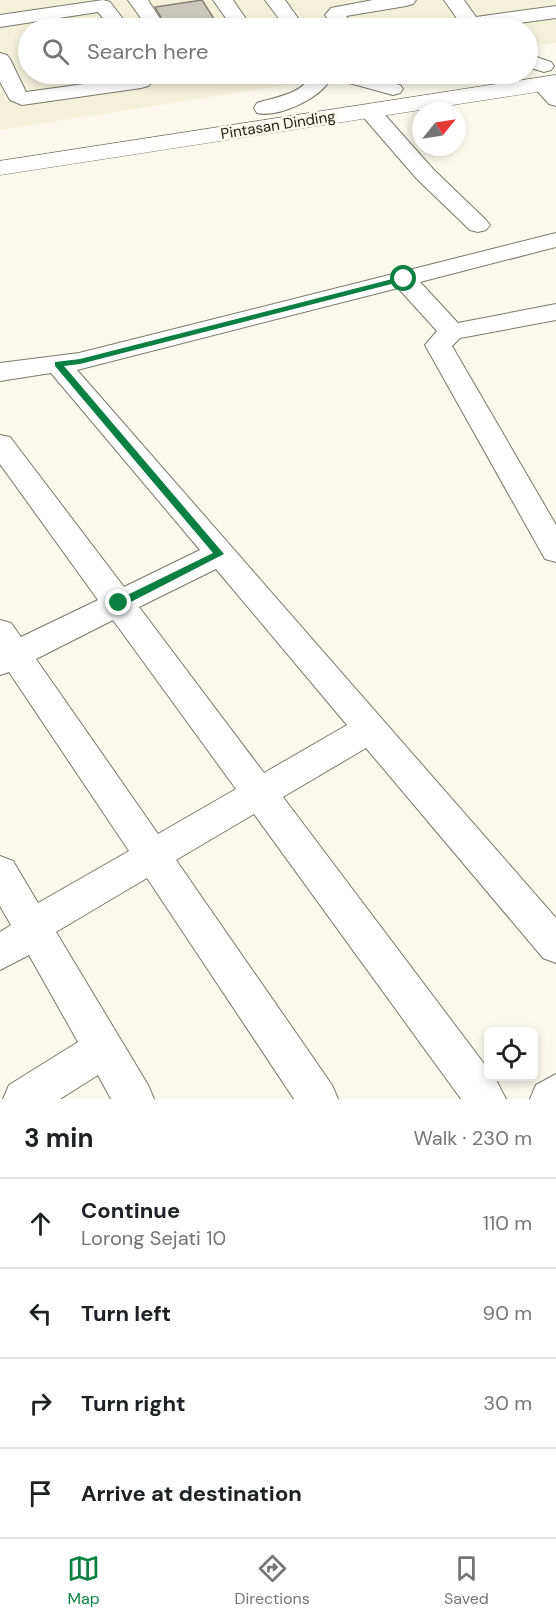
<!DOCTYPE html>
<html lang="en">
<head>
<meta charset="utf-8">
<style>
  :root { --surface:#fff; --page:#f2f2f2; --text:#202124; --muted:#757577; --line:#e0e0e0; --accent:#0b8043 }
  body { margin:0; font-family:"DM Sans",sans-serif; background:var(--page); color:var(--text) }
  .controls { position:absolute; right:18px; bottom:18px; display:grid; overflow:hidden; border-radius:9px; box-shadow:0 3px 9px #0003 }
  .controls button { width:54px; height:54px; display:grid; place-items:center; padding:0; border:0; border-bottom:2px solid var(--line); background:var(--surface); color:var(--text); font:30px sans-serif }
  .compass { position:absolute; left:412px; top:102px; width:54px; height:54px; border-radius:50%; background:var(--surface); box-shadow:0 3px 9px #0003; rotate:60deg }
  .stop { position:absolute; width:18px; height:18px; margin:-14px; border:4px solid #0b8043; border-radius:50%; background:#fff }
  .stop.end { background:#0b8043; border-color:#fff; box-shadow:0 2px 6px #0008 }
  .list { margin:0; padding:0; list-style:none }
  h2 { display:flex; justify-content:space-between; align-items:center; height:78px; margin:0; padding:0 24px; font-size:26px }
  h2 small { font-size:20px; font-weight:400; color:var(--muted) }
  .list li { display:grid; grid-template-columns:39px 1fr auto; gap:18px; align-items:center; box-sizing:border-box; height:90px; padding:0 24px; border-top:2px solid var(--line) }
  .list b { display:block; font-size:22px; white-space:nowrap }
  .list p { margin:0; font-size:20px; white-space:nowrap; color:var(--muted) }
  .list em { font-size:20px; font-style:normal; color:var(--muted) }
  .icon { flex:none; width:33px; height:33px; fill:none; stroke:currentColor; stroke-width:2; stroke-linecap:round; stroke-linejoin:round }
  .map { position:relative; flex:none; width:556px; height:1099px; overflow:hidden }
  .search { position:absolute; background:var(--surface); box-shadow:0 3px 9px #0003; left:18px; right:18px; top:18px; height:66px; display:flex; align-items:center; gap:15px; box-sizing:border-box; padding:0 21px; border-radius:33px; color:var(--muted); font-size:22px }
  .sheet { height:438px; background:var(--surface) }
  nav { display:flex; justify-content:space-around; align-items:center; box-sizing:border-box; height:84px; border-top:2px solid var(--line); background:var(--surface); font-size:16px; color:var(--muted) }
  nav a { display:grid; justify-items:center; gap:3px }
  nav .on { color:var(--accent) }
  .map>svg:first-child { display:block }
  .built { fill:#f4f1db }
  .building { fill:#c9c8ba; stroke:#838174; stroke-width:1.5 }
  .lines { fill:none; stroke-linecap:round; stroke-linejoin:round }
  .minor-casing { stroke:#79786b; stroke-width:2 }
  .major-casing { stroke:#79786b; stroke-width:1 }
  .minor { fill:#fff; fill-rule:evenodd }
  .major { fill:#fff; fill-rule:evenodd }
  .route { fill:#0b8043 }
  .labels { text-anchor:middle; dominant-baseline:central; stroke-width:5; stroke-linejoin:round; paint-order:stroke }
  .far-street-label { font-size:15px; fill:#21201b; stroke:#fbf9eb }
</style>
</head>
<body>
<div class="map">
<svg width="556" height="1099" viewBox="0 0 556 1099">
  <rect width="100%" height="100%" fill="#fbf9eb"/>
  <polygon class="built" points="0,0 556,0 556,43 528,47 528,28 28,28 28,74 356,74 0,130"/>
  <polygon class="building" points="202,0 220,28 167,28 155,7"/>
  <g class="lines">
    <g class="minor-casing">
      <g id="minor">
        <polygon points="103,0 110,2 130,28 111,28 98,12 0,27 0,15"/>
        <polygon points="128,0 148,0 166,28 148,28"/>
        <polygon points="213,0 233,0 252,28 233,28"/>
        <polygon points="265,0 285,0 305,28 286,28"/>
        <polygon points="373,0 416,0 413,4 406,6 346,16 354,28 335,28 325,15 331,8"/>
        <polygon points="444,0 464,0 476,17 556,6 556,18 482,28 433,28 435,24 458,20"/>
        <polygon points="0,53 7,55 10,59 26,92 135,77 139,74 161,74 148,86 141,88 22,105 10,100 0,82"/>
        <polygon points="528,54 551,62 554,66 551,70 544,72 528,67"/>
        <path d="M312,74H360L400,85L403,89L400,93L393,95L331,78C321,98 279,118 257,113L254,108L257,103C276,97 303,94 312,74Z"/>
        <polygon points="541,78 548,80 556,88 556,106 549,104 531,84 534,80"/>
        <polygon points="369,105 377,106 433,169 486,220 490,225 486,230 478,232 470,230 417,179 358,111 361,106"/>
        <path d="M556,233V247L420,282L458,323L556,304V320L460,338L452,346L556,525V562L545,559L425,345L437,331L398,288L77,370L556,918V963L543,958L366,748L283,797L488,1069V1076H494L506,1099H461L254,814L176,860L332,1085L338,1099H294L147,878L56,932L148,1085L154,1099H111L98,1075L60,1099H3L9,1085L78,1042L29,955L0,970V932L11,925L0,906V856L13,861L38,903L129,851L9,672L0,675V620L11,623L21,637L98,600L0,464V435L10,437L124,587L200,550L51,373L0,381V363L79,353ZM216,569L347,725L264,773L139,607ZM113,620L236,789L158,834L36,659Z"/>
        <polygon points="556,1074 556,1099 530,1099 536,1085"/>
      </g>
    </g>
    <g class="major-casing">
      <polygon id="major" points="556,75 556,89 0,175 0,161"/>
    </g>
    <use href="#minor" class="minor"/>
    <use href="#major" class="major"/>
  </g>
  <polygon class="route" points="404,276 408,279 407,280 80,364 64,366 224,554 123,606 115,606 115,601 213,553 55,366 55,362 80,359"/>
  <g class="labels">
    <g class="far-street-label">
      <text transform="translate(278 125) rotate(-9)">Pintasan Dinding</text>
    </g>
  </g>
</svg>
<div class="controls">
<button><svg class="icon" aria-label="locate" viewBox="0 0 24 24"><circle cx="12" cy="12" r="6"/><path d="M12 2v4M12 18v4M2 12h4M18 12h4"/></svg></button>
</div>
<svg class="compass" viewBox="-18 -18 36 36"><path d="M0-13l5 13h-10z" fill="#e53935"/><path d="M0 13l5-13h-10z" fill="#757577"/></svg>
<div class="stop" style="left:404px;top:279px"></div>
<div class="stop end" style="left:119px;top:603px"></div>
<div class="search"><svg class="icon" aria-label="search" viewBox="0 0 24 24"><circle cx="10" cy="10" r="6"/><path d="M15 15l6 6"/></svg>Search here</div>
</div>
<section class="sheet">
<h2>3 min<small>Walk · 230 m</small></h2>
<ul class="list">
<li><svg class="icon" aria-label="ahead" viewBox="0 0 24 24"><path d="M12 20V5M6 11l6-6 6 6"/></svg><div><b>Continue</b><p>Lorong Sejati 10</p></div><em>110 m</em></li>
<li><svg class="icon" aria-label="left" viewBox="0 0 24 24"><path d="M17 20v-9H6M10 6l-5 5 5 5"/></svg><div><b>Turn left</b></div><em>90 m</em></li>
<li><svg class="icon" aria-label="right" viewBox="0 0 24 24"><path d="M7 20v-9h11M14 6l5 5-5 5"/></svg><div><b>Turn right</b></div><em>30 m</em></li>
<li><svg class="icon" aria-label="arrive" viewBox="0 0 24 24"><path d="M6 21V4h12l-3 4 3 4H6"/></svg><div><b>Arrive at destination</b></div></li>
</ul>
</section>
<nav>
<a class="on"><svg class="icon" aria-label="map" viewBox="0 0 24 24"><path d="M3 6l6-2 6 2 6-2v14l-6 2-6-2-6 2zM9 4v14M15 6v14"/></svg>Map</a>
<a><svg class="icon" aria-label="directions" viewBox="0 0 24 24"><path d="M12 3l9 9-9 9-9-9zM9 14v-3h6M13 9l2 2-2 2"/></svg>Directions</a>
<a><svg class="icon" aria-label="saved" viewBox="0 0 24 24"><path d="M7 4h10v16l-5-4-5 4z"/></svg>Saved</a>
</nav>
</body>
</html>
